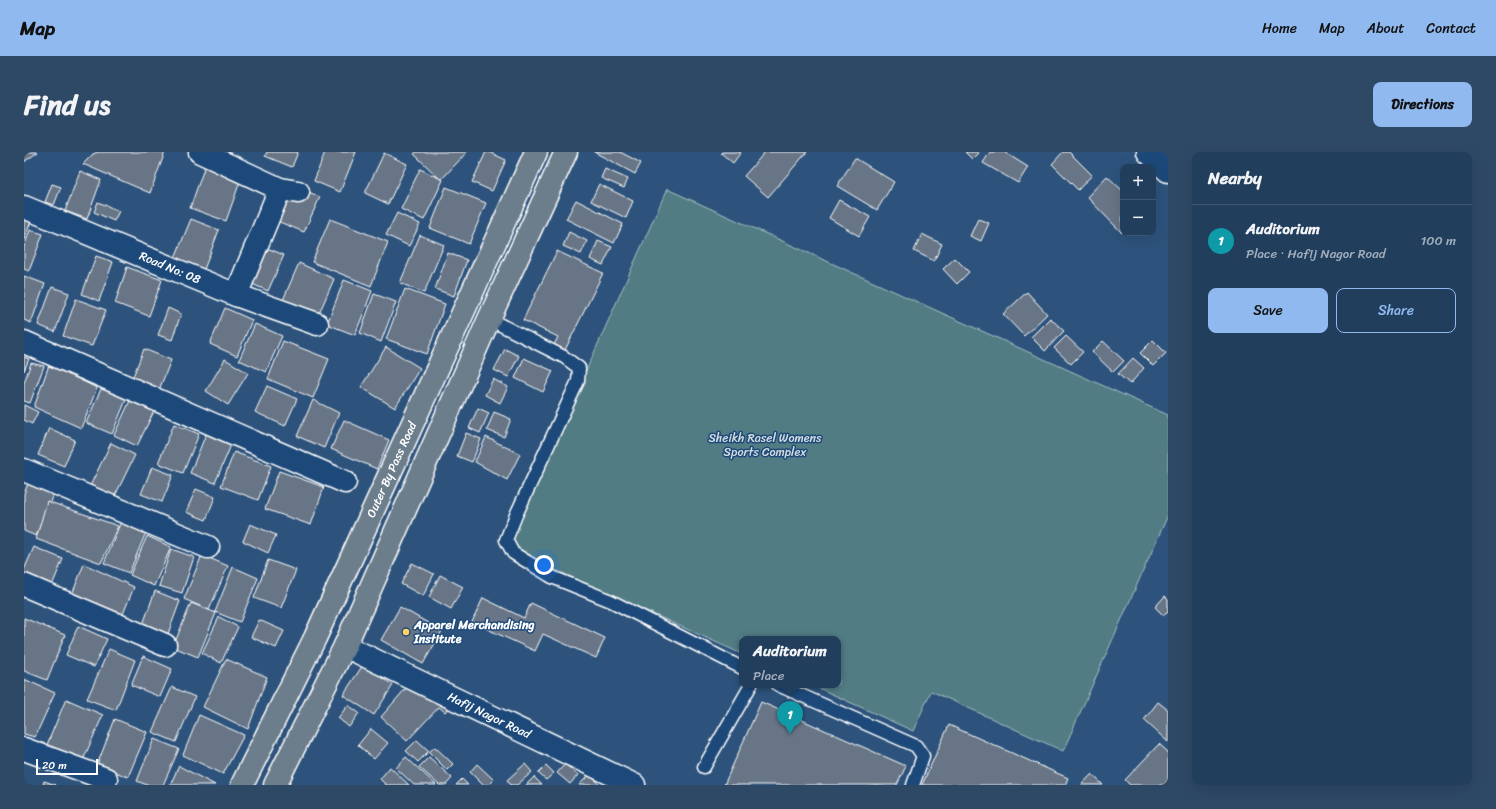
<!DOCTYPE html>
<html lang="en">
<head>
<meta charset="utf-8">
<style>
  :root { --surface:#223e5d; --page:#2e4966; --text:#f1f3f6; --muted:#a2aebc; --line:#3f5772; --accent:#90b9f0 }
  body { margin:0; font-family:Sriracha,sans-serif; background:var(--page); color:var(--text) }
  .controls { position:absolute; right:12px; top:12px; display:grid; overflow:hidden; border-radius:8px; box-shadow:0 4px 16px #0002 }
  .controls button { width:36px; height:36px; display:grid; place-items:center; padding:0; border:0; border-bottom:1px solid var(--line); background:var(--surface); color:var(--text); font:20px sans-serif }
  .scale { position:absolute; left:12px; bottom:10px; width:62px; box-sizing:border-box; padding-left:4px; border:2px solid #fff; border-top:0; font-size:11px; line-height:14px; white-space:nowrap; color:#fff; -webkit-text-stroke:3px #1f4a7a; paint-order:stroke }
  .you { position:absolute; left:520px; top:413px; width:14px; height:14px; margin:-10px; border:3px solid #fff; border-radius:50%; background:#1a73e8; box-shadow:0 0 0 6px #1a73e833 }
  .badge { display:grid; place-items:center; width:26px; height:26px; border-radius:50%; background:var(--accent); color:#fff; font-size:13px; font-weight:700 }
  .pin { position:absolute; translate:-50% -33px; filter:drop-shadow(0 1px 2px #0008) }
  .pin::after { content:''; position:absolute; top:21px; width:14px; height:12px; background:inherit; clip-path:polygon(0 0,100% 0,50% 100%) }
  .popup { position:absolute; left:715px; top:484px; width:102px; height:52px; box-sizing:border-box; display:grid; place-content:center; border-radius:8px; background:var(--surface); filter:drop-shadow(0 1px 3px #0005); font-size:13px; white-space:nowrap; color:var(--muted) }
  .popup b { font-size:15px; color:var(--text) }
  .popup::after { content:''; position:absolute; left:50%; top:100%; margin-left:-8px; border:8px solid transparent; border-top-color:var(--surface) }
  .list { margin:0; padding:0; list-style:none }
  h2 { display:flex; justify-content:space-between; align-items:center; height:52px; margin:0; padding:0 16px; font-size:17px }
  h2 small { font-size:13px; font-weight:400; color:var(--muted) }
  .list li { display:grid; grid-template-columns:26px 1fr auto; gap:12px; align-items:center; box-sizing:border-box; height:72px; padding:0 16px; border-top:1px solid var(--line) }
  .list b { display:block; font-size:15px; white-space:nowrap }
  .list p { margin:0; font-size:13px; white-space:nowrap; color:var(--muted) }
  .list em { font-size:13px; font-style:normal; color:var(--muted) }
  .actions { display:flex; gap:8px; padding:12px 16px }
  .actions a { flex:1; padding:9px 0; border:1px solid var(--accent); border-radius:8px; text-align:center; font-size:14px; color:var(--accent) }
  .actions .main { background:var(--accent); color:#111 }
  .map { position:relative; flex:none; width:1144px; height:633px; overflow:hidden; border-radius:8px }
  header { display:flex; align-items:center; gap:24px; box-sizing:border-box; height:56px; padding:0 20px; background:var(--accent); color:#111 }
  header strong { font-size:19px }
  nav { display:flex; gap:22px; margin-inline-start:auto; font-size:14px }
  .intro { display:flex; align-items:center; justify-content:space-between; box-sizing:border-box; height:96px; padding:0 24px }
  h1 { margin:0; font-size:28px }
  .button { padding:10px 18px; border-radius:8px; background:var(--accent); color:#111; font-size:14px; font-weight:700 }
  main { display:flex; gap:24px; padding:0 24px }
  aside { flex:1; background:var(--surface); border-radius:8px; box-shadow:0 4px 16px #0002 }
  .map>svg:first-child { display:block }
  .green { fill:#517c84; stroke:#a8bec2 }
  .building { fill:#677586; stroke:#fff }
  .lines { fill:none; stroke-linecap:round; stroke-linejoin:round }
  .lane-casing { stroke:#fff; stroke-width:15 }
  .street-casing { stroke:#fff; stroke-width:25 }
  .primary-casing { stroke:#fff; stroke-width:25 }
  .lane { stroke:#1f4a7a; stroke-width:12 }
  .street { stroke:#1f4a7a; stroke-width:22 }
  .primary { stroke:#6c7d8c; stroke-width:22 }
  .poi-dot { fill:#ffd166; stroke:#1f4a7a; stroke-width:1.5 }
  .labels { text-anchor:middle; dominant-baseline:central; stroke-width:3; stroke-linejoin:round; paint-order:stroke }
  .street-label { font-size:12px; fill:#fff; stroke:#1f4a7a }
  .park-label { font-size:12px; fill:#d4dee0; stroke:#1f4a7a }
  .poi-label { font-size:12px; font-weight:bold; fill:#fff; stroke:#1f4a7a; text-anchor:start }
</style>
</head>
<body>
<header>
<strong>Map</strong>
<nav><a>Home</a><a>Map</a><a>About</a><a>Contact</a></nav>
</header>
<div class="intro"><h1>Find us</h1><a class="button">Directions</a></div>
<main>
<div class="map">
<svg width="1144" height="633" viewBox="0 0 1144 633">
  <rect width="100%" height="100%" fill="#2d537c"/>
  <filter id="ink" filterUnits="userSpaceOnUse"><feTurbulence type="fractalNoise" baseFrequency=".025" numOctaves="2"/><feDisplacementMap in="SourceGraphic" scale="8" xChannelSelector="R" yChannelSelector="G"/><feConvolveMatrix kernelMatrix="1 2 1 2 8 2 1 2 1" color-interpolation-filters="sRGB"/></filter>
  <g filter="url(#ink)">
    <polygon class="green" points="643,37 1144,263 1144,363 1039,599 907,539 889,579 788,533 814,533 814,487 718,487 718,502 483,396"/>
    <g class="building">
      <polygon points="0,0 14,0 0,10"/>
      <polygon points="74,0 141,0 126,41 59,12 69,2"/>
      <polygon points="243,0 274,0 268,15 241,4"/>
      <polygon points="301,0 332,0 316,40 290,29"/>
      <polygon points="392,0 443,0 417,28 390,2"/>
      <polygon points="462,0 465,0 482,8 468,39 448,30"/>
      <polygon points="570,0 596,0 617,11 611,22"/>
      <polygon points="698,0 717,0 709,11 697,1"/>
      <polygon points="741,0 783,0 744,45 720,24"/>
      <polygon points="941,0 955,0 948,7"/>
      <polygon points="966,0 980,0 1004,15 994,31 959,11"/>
      <polygon points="1039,0 1045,0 1068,23 1054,38 1028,12"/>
      <polygon points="360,1 383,12 364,52 341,41"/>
      <polygon points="831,6 870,30 853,58 813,34"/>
      <polygon points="182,11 218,24 202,69 166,56"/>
      <polygon points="396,17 419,28 400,68 377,57"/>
      <polygon points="581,17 604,27 600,36 577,26"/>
      <polygon points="56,19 77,28 63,67 41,59"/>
      <polygon points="1083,24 1099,39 1098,81 1063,45"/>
      <polygon points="28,32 37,35 30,53 21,50"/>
      <polygon points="575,32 609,49 602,66 567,49"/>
      <polygon points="269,33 296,45 280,80 253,69"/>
      <polygon points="422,35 462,51 445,92 406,76"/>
      <polygon points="552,48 599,72 590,91 542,67"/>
      <polygon points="815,48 846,65 835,84 805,66"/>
      <polygon points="74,50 95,59 90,69 70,60"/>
      <polygon points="0,61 9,64 0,88"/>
      <polygon points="373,61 396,72 385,94 362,83"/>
      <polygon points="167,67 195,78 179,120 150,108"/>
      <polygon points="306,67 364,90 347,134 288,110"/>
      <polygon points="954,67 965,71 957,89 946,84"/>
      <polygon points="6,78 19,82 5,119 0,117 0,95"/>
      <polygon points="545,80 563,89 557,102 539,94"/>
      <polygon points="898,82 918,92 910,109 890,99"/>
      <polygon points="396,83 420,93 400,141 376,131"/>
      <polygon points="574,89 588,95 579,113 566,107"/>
      <polygon points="233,92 260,103 244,139 217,127"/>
      <polygon points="533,99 579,121 540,200 529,195 534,185 499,168"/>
      <polygon points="424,101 443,108 430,144 411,137"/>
      <polygon points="72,104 89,110 75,149 58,142"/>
      <polygon points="931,106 945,120 933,132 919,117"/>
      <polygon points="275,111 310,127 294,164 259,148"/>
      <polygon points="103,115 138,128 125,164 91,151"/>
      <polygon points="0,124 21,132 7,171 0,168"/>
      <polygon points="320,128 348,139 331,183 303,172"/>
      <polygon points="28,135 45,141 31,180 14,173"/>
      <polygon points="381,137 421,152 403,202 362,187"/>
      <polygon points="1003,140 1023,162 1000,184 979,162"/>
      <polygon points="350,142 372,150 357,190 336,181"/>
      <polygon points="52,147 82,158 68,194 39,184"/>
      <polygon points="144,156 157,162 148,188 134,183"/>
      <polygon points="201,156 228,168 213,204 186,192"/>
      <polygon points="1026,166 1040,179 1021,199 1007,185"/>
      <polygon points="231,172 258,184 242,220 215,208"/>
      <polygon points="1042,184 1059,200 1047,212 1030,196"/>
      <polygon points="1129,188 1142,201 1129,214 1116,201"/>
      <polygon points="259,189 305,207 289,246 244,227"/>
      <polygon points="1079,189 1100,209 1089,220 1068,200"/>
      <polygon points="362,195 396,216 371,256 337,235"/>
      <polygon points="120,197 147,208 133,243 106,232"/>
      <polygon points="481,197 495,204 484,225 470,218"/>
      <polygon points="0,205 5,207 0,219"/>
      <polygon points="500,206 529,219 519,240 491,226"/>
      <polygon points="1109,206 1120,216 1106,232 1094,222"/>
      <polygon points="201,207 224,221 204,253 182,239"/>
      <polygon points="7,211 20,214 6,251 0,249 0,231"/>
      <polygon points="25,213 73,236 57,276 10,255"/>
      <polygon points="469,227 484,235 476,251 461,243"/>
      <polygon points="81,228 106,238 88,282 62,271"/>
      <polygon points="243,234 273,247 261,274 231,260"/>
      <polygon points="111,238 135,249 113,294 90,283"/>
      <polygon points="289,248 315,261 300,296 273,284"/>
      <polygon points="0,253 14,260 8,272 0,268"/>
      <polygon points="454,256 465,261 456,281 445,276"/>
      <polygon points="470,260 487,267 480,285 463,278"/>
      <polygon points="320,268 365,288 353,317 307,297"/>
      <polygon points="150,272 175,282 159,321 134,311"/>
      <polygon points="25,276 51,288 40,314 14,303"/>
      <polygon points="442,281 457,287 448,310 433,304"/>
      <polygon points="182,282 207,293 191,331 166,321"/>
      <polygon points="462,285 496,302 483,328 451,310"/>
      <polygon points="87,291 111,303 89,348 65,336"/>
      <polygon points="210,300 247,314 234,348 197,334"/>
      <polygon points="128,315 149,323 138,350 117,342"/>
      <polygon points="255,319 300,335 287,373 241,357"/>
      <polygon points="5,329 30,340 12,384 0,379 0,342"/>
      <polygon points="172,337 191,345 182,368 162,360"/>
      <polygon points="23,349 94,374 77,411 12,387"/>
      <polygon points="98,367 123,378 105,421 80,411"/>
      <polygon points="226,372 252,383 244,401 219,389"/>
      <polygon points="123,384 147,395 130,434 106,423"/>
      <polygon points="10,395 39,407 27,436 0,424 0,418"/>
      <polygon points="147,397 170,405 158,441 135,434"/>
      <polygon points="178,403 204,414 185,458 160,447"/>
      <polygon points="244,408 272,418 257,456 230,446"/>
      <polygon points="388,411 410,422 399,444 377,432"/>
      <polygon points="60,412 110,435 97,467 47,445"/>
      <polygon points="209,415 234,426 216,470 191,460"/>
      <polygon points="416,423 439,435 427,457 405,445"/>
      <polygon points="131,439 156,449 142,487 117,478"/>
      <polygon points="1141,444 1144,447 1144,459 1139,463 1131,455"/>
      <polygon points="459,446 500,466 507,451 581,486 572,506 519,482 511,499 448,470"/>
      <polygon points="167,451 192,461 174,505 149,495"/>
      <polygon points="376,455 418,479 399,512 357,488"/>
      <polygon points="195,465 214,475 197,511 178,501"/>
      <polygon points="0,466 41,483 23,528 0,519"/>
      <polygon points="235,468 260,479 252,496 227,485"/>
      <polygon points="54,474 83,487 70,515 42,503"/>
      <polygon points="85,497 111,508 92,558 63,547"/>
      <polygon points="119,504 148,517 136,545 107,533"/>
      <polygon points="202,507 243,525 224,577 179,555"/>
      <polygon points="339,513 369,533 350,563 319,543"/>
      <polygon points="0,527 31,541 11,585 0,582"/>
      <polygon points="389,528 429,551 421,560 415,555 383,589 357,565"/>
      <polygon points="148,535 171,545 152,590 128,580"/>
      <polygon points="42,547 79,563 59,608 22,595"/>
      <polygon points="737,550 882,614 873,633 700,633"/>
      <polygon points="1134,550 1144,558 1144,590 1120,568"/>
      <polygon points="324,553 335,561 325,575 314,566"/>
      <polygon points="175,563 220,583 199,622 159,603"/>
      <polygon points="91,567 123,580 104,625 73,613"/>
      <polygon points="925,573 1044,626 1041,633 898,633"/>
      <polygon points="347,577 364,591 350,607 334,593"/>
      <polygon points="130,587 155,597 139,633 123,633 113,629"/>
      <polygon points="393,588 405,599 394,610 382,599"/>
      <polygon points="1135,592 1144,600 1144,628 1140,633 1106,633 1101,628"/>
      <polygon points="411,595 429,612 423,618 405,600"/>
      <polygon points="382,605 412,633 390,633 372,616"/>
      <polygon points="405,605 428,626 422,633 415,633 395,615"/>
      <polygon points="453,612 470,628 465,633 459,633 446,620"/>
      <polygon points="501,612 508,620 493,633 487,633 483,628"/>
      <polygon points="541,612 554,623 546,632 533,621"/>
      <polygon points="522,613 530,621 522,628 514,621"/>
      <polygon points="155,614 191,633 146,633"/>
      <polygon points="366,615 385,633 362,633 356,627"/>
      <polygon points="566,622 576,633 555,633"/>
      <polygon points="1068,622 1079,633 1057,633"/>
      <polygon points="510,625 518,633 502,633"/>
      <polygon points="438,627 444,633 432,633"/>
      <polygon points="20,629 32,633 19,633"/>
    </g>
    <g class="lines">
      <g class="lane-casing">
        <g id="lane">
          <polyline points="465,167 540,205 555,216 554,229 492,363 482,388 489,401 528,425 587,449 718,516"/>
          <polyline points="754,533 892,594 899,604 889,633"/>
          <polyline points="680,615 727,533"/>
        </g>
      </g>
      <g class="street-casing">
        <g id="street">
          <polyline points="176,0 256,37 274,40"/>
          <polyline points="1124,0 1144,19"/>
          <path id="s1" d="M0,55L212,143L293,172"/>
          <polyline points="212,143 256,37"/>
          <polyline points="0,190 321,330"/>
          <polyline points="0,318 184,395"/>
          <polyline points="0,433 141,493"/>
          <path id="s2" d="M321,494L610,633"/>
          <polyline points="0,597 82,627"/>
        </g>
      </g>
      <g class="primary-casing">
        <g id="primary">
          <path id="s3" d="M218,633L291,486L512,0"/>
          <polyline points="251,633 321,494 465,167 542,0"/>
        </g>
      </g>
      <use href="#lane" class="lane"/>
      <use href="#street" class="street"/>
      <use href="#primary" class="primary"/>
    </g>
  </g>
  <circle class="poi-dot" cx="382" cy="480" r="4"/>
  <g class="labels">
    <g class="street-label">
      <text stroke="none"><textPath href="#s1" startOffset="158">Road No: 08</textPath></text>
      <text stroke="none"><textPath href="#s3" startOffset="349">Outer By Pass Road</textPath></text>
      <text stroke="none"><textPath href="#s2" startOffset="160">Hafij Nagor Road</textPath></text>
    </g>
    <g class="park-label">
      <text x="741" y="286">Sheikh Rasel Womens<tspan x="741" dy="14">Sports Complex</tspan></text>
    </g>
    <g class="poi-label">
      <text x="390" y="473">Apparel Merchandising<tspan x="390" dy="14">Institute</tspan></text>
    </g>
  </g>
</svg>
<div class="controls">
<button>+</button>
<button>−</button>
</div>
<div class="scale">20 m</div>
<div class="you"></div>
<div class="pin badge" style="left:766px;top:582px;background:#0f9aa8">1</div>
<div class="popup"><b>Auditorium</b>Place</div>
</div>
<aside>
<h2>Nearby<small></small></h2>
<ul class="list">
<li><span class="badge" style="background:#0f9aa8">1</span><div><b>Auditorium</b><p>Place · Hafij Nagor Road</p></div><em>100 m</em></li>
</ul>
<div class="actions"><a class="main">Save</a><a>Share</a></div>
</aside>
</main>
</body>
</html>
